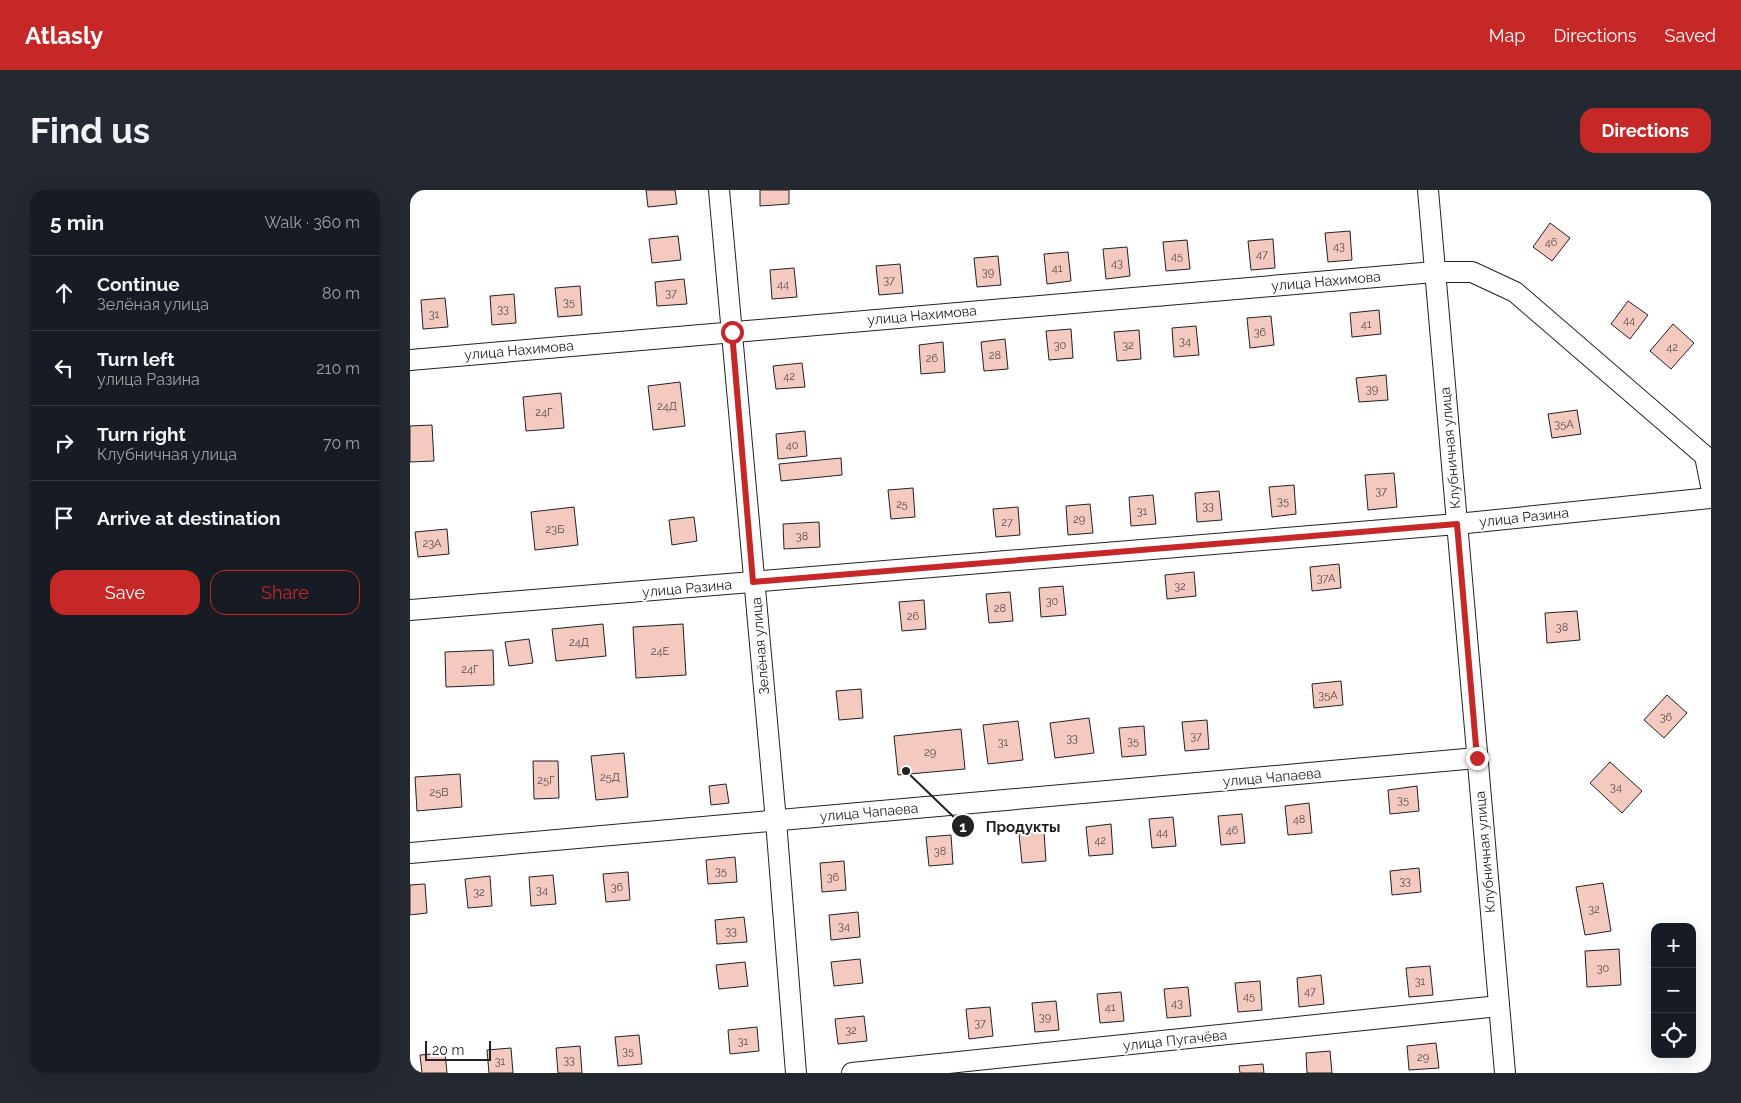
<!DOCTYPE html>
<html lang="en">
<head>
<meta charset="utf-8">
<style>
  :root { --surface:#171b24; --page:#242831; --text:#f1f3f6; --muted:#9ea1a6; --line:#363941; --accent:#c62828 }
  body { margin:0; font-family:Raleway,sans-serif; background:var(--page); color:var(--text) }
  .controls { position:absolute; right:15px; bottom:15px; display:grid; overflow:hidden; border-radius:10px; box-shadow:0 5px 20px #0002 }
  .controls button { width:45px; height:45px; display:grid; place-items:center; padding:0; border:0; border-bottom:1px solid var(--line); background:var(--surface); color:var(--text); font:25px sans-serif }
  .scale { position:absolute; left:15px; bottom:12px; width:66px; box-sizing:border-box; padding-left:5px; border:2px solid #222; border-top:0; font-size:14px; line-height:18px; white-space:nowrap; color:#222; -webkit-text-stroke:4px #fff; paint-order:stroke }
  .stop { position:absolute; width:15px; height:15px; margin:-11px; border:4px solid #c62828; border-radius:50%; background:#fff }
  .stop.end { background:#c62828; border-color:#fff; box-shadow:0 1px 5px #0008 }
  .list { margin:0; padding:0; list-style:none }
  h2 { display:flex; justify-content:space-between; align-items:center; height:65px; margin:0; padding:0 20px; font-size:21px }
  h2 small { font-size:16px; font-weight:400; color:var(--muted) }
  .list li { display:grid; grid-template-columns:32px 1fr auto; gap:15px; align-items:center; box-sizing:border-box; height:75px; padding:0 20px; border-top:1px solid var(--line) }
  .list b { display:block; font-size:19px; white-space:nowrap }
  .list p { margin:0; font-size:16px; white-space:nowrap; color:var(--muted) }
  .list em { font-size:16px; font-style:normal; color:var(--muted) }
  .actions { display:flex; gap:10px; padding:15px 20px }
  .actions a { flex:1; padding:11px 0; border:1px solid var(--accent); border-radius:15px; text-align:center; font-size:18px; color:var(--accent) }
  .actions .main { background:var(--accent); color:#fff }
  .icon { flex:none; width:28px; height:28px; fill:none; stroke:currentColor; stroke-width:2; stroke-linecap:round; stroke-linejoin:round }
  .map { position:relative; flex:none; width:1301px; height:883px; overflow:hidden; border-radius:15px }
  header { display:flex; align-items:center; gap:30px; box-sizing:border-box; height:70px; padding:0 25px; background:var(--accent); color:#fff }
  header strong { font-size:24px }
  nav { display:flex; gap:28px; margin-inline-start:auto; font-size:18px }
  .intro { display:flex; align-items:center; justify-content:space-between; box-sizing:border-box; height:120px; padding:0 30px }
  h1 { margin:0; font-size:35px }
  .button { padding:12px 22px; border-radius:15px; background:var(--accent); color:#fff; font-size:18px; font-weight:700 }
  main { display:flex; gap:30px; padding:0 30px }
  aside { flex:1; background:var(--surface); border-radius:15px; box-shadow:0 5px 20px #0002 }
  .map>svg:first-child { display:block }
  .building { fill:#f3c9c0; stroke:#222 }
  .lines { fill:none; stroke-linecap:round; stroke-linejoin:round }
  .minor-casing { stroke:#222; stroke-width:22 }
  .minor { stroke:#fff; stroke-width:20 }
  .route { stroke:#c62828; stroke-width:6 }
  .labels { text-anchor:middle; dominant-baseline:central; stroke-width:4; stroke-linejoin:round; paint-order:stroke }
  .number-label { font-size:11px; fill:#564c4a }
  .street-label { font-size:14px; fill:#222; stroke:#fff }
  .leader { fill:none; stroke:#222; stroke-width:2 }
  .callout-dot { fill:#222; stroke:#fff; stroke-width:2 }
  .mark-label { font-size:15px; text-anchor:middle; font-weight:bold; fill:#fff }
  .callout-label { font-size:15px; text-anchor:middle; font-weight:bold; fill:#222; stroke:#fff; stroke-width:4; stroke-linejoin:round; paint-order:stroke }
</style>
</head>
<body>
<header>
<strong>Atlasly</strong>
<nav><a>Map</a><a>Directions</a><a>Saved</a></nav>
</header>
<div class="intro"><h1>Find us</h1><a class="button">Directions</a></div>
<main>
<aside>
<h2>5 min<small>Walk · 360 m</small></h2>
<ul class="list">
<li><svg class="icon" aria-label="ahead" viewBox="0 0 24 24"><path d="M12 20V5M6 11l6-6 6 6"/></svg><div><b>Continue</b><p>Зелёная улица</p></div><em>80 m</em></li>
<li><svg class="icon" aria-label="left" viewBox="0 0 24 24"><path d="M17 20v-9H6M10 6l-5 5 5 5"/></svg><div><b>Turn left</b><p>улица Разина</p></div><em>210 m</em></li>
<li><svg class="icon" aria-label="right" viewBox="0 0 24 24"><path d="M7 20v-9h11M14 6l5 5-5 5"/></svg><div><b>Turn right</b><p>Клубничная улица</p></div><em>70 m</em></li>
<li><svg class="icon" aria-label="arrive" viewBox="0 0 24 24"><path d="M6 21V4h12l-3 4 3 4H6"/></svg><div><b>Arrive at destination</b></div></li>
</ul>
<div class="actions"><a class="main">Save</a><a>Share</a></div>
</aside>
<div class="map">
<svg width="1301" height="883" viewBox="0 0 1301 883">
  <rect width="100%" height="100%" fill="#fff"/>
  <g class="building">
    <polygon points="236,0 265,0 267,14 238,17"/>
    <polygon points="350,0 379,0 379,14 350,16"/>
    <polygon points="1140,33 1160,48 1142,71 1123,57"/>
    <polygon points="940,41 942,70 918,72 915,43"/>
    <polygon points="268,46 271,70 242,73 239,49"/>
    <polygon points="863,49 865,78 841,80 838,51"/>
    <polygon points="777,50 780,79 756,81 753,52"/>
    <polygon points="717,57 720,86 696,89 693,59"/>
    <polygon points="658,62 661,91 637,94 634,64"/>
    <polygon points="588,66 591,95 567,97 564,68"/>
    <polygon points="490,74 493,103 469,105 466,76"/>
    <polygon points="384,78 387,107 362,109 360,80"/>
    <polygon points="274,89 277,114 247,116 245,92"/>
    <polygon points="170,96 172,125 148,127 145,98"/>
    <polygon points="104,104 106,133 82,135 80,106"/>
    <polygon points="35,108 38,137 13,139 11,110"/>
    <polygon points="1218,111 1238,125 1220,149 1201,134"/>
    <polygon points="969,120 971,144 942,147 940,123"/>
    <polygon points="861,126 864,155 840,158 837,128"/>
    <polygon points="1263,134 1284,153 1261,179 1240,161"/>
    <polygon points="786,136 789,165 764,167 762,138"/>
    <polygon points="661,139 663,168 639,170 636,141"/>
    <polygon points="729,140 731,169 707,171 704,142"/>
    <polygon points="595,149 598,179 574,181 571,152"/>
    <polygon points="533,152 535,182 511,184 509,155"/>
    <polygon points="392,173 395,197 366,199 363,176"/>
    <polygon points="976,185 978,210 949,212 946,188"/>
    <polygon points="270,192 275,236 243,240 238,196"/>
    <polygon points="151,203 154,238 116,241 113,207"/>
    <polygon points="1167,220 1171,244 1142,248 1138,224"/>
    <polygon points="22,235 24,271 0,272 0,236"/>
    <polygon points="395,241 397,266 368,269 366,244"/>
    <polygon points="431,268 432,285 371,291 369,274"/>
    <polygon points="984,283 987,317 958,320 955,285"/>
    <polygon points="884,295 886,324 862,327 859,297"/>
    <polygon points="503,298 505,327 481,329 478,300"/>
    <polygon points="809,301 812,330 787,332 785,303"/>
    <polygon points="743,305 746,334 721,336 719,307"/>
    <polygon points="680,314 683,343 658,345 656,316"/>
    <polygon points="164,317 168,355 125,360 121,322"/>
    <polygon points="608,317 610,345 586,347 583,319"/>
    <polygon points="284,327 287,351 262,355 259,330"/>
    <polygon points="409,332 410,357 374,359 373,334"/>
    <polygon points="37,339 39,364 8,367 5,342"/>
    <polygon points="929,374 931,398 902,401 900,377"/>
    <polygon points="784,382 786,406 757,409 755,385"/>
    <polygon points="653,396 656,425 631,427 629,398"/>
    <polygon points="600,402 603,431 579,433 576,404"/>
    <polygon points="514,410 516,439 492,441 489,412"/>
    <polygon points="1167,421 1170,450 1137,453 1135,423"/>
    <polygon points="193,434 196,466 146,471 142,439"/>
    <polygon points="273,434 276,485 226,488 223,437"/>
    <polygon points="119,449 123,473 99,476 95,452"/>
    <polygon points="83,460 84,495 36,497 35,462"/>
    <polygon points="931,491 933,515 904,518 902,494"/>
    <polygon points="451,499 453,528 429,530 426,501"/>
    <polygon points="1257,505 1277,523 1254,548 1234,530"/>
    <polygon points="679,528 684,563 645,568 640,533"/>
    <polygon points="797,530 799,559 775,561 772,532"/>
    <polygon points="608,531 613,570 578,574 573,535"/>
    <polygon points="734,536 736,565 712,567 709,538"/>
    <polygon points="551,539 555,579 488,585 484,546"/>
    <polygon points="214,563 218,607 186,610 181,566"/>
    <polygon points="123,571 148,571 149,608 124,609"/>
    <polygon points="1200,572 1232,601 1212,623 1180,593"/>
    <polygon points="50,584 52,617 7,621 5,587"/>
    <polygon points="316,594 319,613 301,615 299,596"/>
    <polygon points="1007,596 1009,621 980,624 978,600"/>
    <polygon points="899,613 902,643 878,645 875,616"/>
    <polygon points="832,624 835,653 811,655 808,626"/>
    <polygon points="763,627 766,656 742,658 739,629"/>
    <polygon points="701,634 703,664 679,666 676,637"/>
    <polygon points="634,642 636,671 612,673 609,644"/>
    <polygon points="541,645 543,674 519,676 516,647"/>
    <polygon points="325,667 327,692 298,694 296,670"/>
    <polygon points="434,671 436,700 412,702 410,673"/>
    <polygon points="1009,678 1011,702 982,705 980,681"/>
    <polygon points="218,682 220,710 196,712 193,684"/>
    <polygon points="143,685 146,714 121,716 119,687"/>
    <polygon points="80,686 82,716 58,718 55,689"/>
    <polygon points="1193,693 1201,741 1175,745 1166,697"/>
    <polygon points="15,694 17,723 0,725 0,695"/>
    <polygon points="448,722 450,747 421,750 419,725"/>
    <polygon points="334,727 337,752 307,754 305,730"/>
    <polygon points="1209,759 1211,795 1177,797 1175,761"/>
    <polygon points="450,769 453,793 424,796 421,772"/>
    <polygon points="335,772 338,796 309,799 306,775"/>
    <polygon points="1020,776 1023,805 999,807 996,778"/>
    <polygon points="911,785 914,814 889,817 887,788"/>
    <polygon points="850,791 852,820 828,822 825,793"/>
    <polygon points="778,797 781,826 757,828 754,799"/>
    <polygon points="711,802 714,831 690,833 687,804"/>
    <polygon points="646,811 649,840 625,842 622,813"/>
    <polygon points="580,817 583,846 559,849 556,819"/>
    <polygon points="454,826 457,851 428,854 425,829"/>
    <polygon points="347,837 349,861 320,864 318,840"/>
    <polygon points="229,845 232,874 208,876 205,847"/>
    <polygon points="1026,853 1029,878 999,880 997,856"/>
    <polygon points="170,856 172,883 148,883 146,858"/>
    <polygon points="101,858 103,883 79,883 77,860"/>
    <polygon points="920,861 922,883 897,883 896,863"/>
    <polygon points="35,863 37,883 12,883 10,865"/>
    <polygon points="853,874 854,883 830,883 829,876"/>
  </g>
  <g class="lines">
    <g class="minor-casing">
      <g id="minor">
        <polyline points="309,0 366,631 386,883"/>
        <polyline points="1018,0 1095,883"/>
        <polyline points="0,170 1024,82 1062,82 1105,102 1295,266 1301,296"/>
        <polyline points="0,420 1047,334 1301,308"/>
        <polyline points="0,663 1067,568"/>
        <polyline points="442,883 1089,816"/>
      </g>
    </g>
    <use href="#minor" class="minor"/>
  </g>
  <g class="lines">
    <polyline class="route" points="322,142 343,392 1047,334 1067,568"/>
  </g>
  <g class="labels">
    <g class="number-label">
      <text x="1141" y="52">46</text>
      <text x="929" y="56">43</text>
      <text x="852" y="64">47</text>
      <text x="767" y="66">45</text>
      <text x="707" y="73">43</text>
      <text x="647" y="78">41</text>
      <text x="578" y="82">39</text>
      <text x="479" y="90">37</text>
      <text x="373" y="94">44</text>
      <text x="261" y="103">37</text>
      <text x="159" y="112">35</text>
      <text x="93" y="119">33</text>
      <text x="24" y="124">31</text>
      <text x="1219" y="130">44</text>
      <text x="956" y="134">41</text>
      <text x="850" y="142">36</text>
      <text x="775" y="151">34</text>
      <text x="650" y="155">30</text>
      <text x="718" y="155">32</text>
      <text x="1262" y="157">42</text>
      <text x="585" y="165">28</text>
      <text x="522" y="168">26</text>
      <text x="379" y="186">42</text>
      <text x="962" y="199">39</text>
      <text x="257" y="216">24Д</text>
      <text x="134" y="222">24Г</text>
      <text x="1154" y="234">35А</text>
      <text x="382" y="255">40</text>
      <text x="971" y="301">37</text>
      <text x="873" y="311">35</text>
      <text x="492" y="314">25</text>
      <text x="798" y="316">33</text>
      <text x="732" y="321">31</text>
      <text x="669" y="329">29</text>
      <text x="597" y="332">27</text>
      <text x="145" y="339">23Б</text>
      <text x="392" y="346">38</text>
      <text x="22" y="353">23А</text>
      <text x="916" y="388">37А</text>
      <text x="770" y="396">32</text>
      <text x="642" y="411">30</text>
      <text x="590" y="418">28</text>
      <text x="503" y="426">26</text>
      <text x="1152" y="437">38</text>
      <text x="169" y="452">24Д</text>
      <text x="250" y="461">24Е</text>
      <text x="60" y="479">24Г</text>
      <text x="918" y="505">35А</text>
      <text x="1256" y="527">36</text>
      <text x="786" y="546">37</text>
      <text x="662" y="548">33</text>
      <text x="723" y="551">35</text>
      <text x="593" y="552">31</text>
      <text x="520" y="562">29</text>
      <text x="200" y="587">25Д</text>
      <text x="136" y="590">25Г</text>
      <text x="1206" y="597">34</text>
      <text x="29" y="602">25В</text>
      <text x="993" y="610">35</text>
      <text x="889" y="629">48</text>
      <text x="822" y="640">46</text>
      <text x="752" y="642">44</text>
      <text x="690" y="650">42</text>
      <text x="530" y="661">38</text>
      <text x="311" y="681">35</text>
      <text x="423" y="687">36</text>
      <text x="995" y="691">33</text>
      <text x="207" y="697">36</text>
      <text x="132" y="700">34</text>
      <text x="69" y="702">32</text>
      <text x="1184" y="719">32</text>
      <text x="434" y="736">34</text>
      <text x="321" y="741">33</text>
      <text x="1193" y="778">30</text>
      <text x="1010" y="791">31</text>
      <text x="900" y="801">47</text>
      <text x="839" y="806">45</text>
      <text x="767" y="813">43</text>
      <text x="700" y="817">41</text>
      <text x="635" y="827">39</text>
      <text x="570" y="833">37</text>
      <text x="441" y="840">32</text>
      <text x="333" y="851">31</text>
      <text x="218" y="861">35</text>
      <text x="1013" y="867">29</text>
      <text x="159" y="870">33</text>
      <text x="90" y="871">31</text>
    </g>
    <g class="street-label">
      <text transform="translate(916 91) rotate(-5)">улица Нахимова</text>
      <text transform="translate(512 125) rotate(-5)">улица Нахимова</text>
      <text transform="translate(109 160) rotate(-5)">улица Нахимова</text>
      <text transform="translate(1040 258) rotate(-95)">Клубничная улица</text>
      <text transform="translate(1114 327) rotate(-6)">улица Разина</text>
      <text transform="translate(277 398) rotate(-5)">улица Разина</text>
      <text transform="translate(350 456) rotate(-95)">Зелёная улица</text>
      <text transform="translate(862 587) rotate(-5)">улица Чапаева</text>
      <text transform="translate(459 622) rotate(-5)">улица Чапаева</text>
      <text transform="translate(1075 662) rotate(-95)">Клубничная улица</text>
      <text transform="translate(765 850) rotate(-6)">улица Пугачёва</text>
    </g>
  </g>
  <path class="leader" d="M496 581L553 636"/>
  <g class="callout-dot">
    <circle cx="496" cy="581" r="5"/>
    <circle cx="553" cy="636" r="12"/>
  </g>
  <g class="mark-label">
    <text x="553" y="642">1</text>
  </g>
  <g class="callout-label">
    <text x="613" y="642">Продукты</text>
  </g>
</svg>
<div class="controls">
<button>+</button>
<button>−</button>
<button><svg class="icon" aria-label="locate" viewBox="0 0 24 24"><circle cx="12" cy="12" r="6"/><path d="M12 2v4M12 18v4M2 12h4M18 12h4"/></svg></button>
</div>
<div class="scale">20 m</div>
<div class="stop" style="left:322px;top:142px"></div>
<div class="stop end" style="left:1067px;top:568px"></div>
</div>
</main>
</body>
</html>
